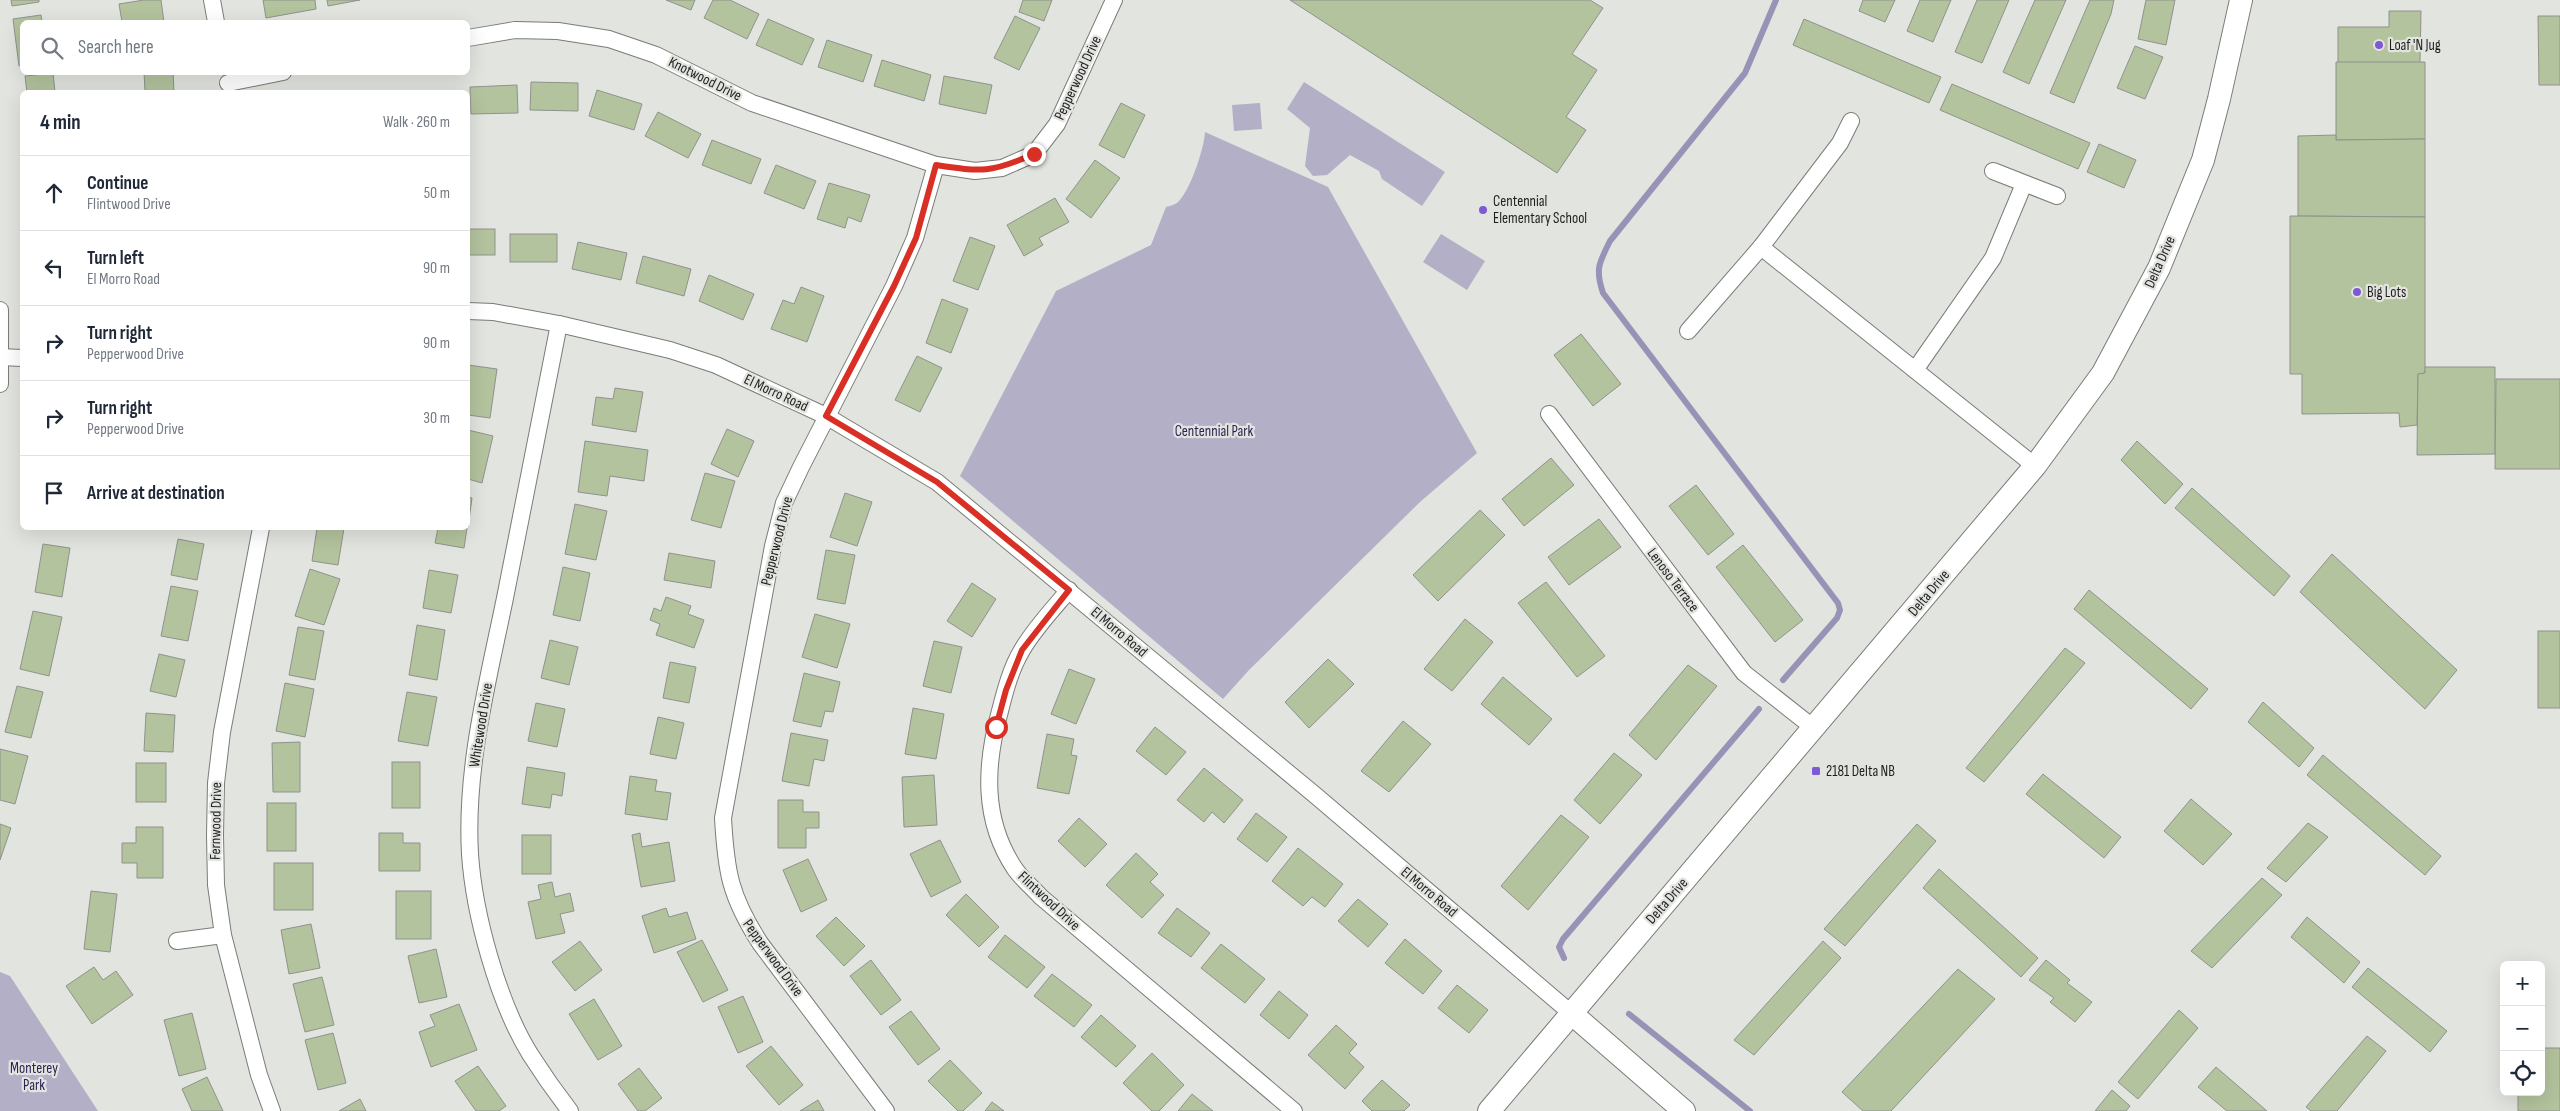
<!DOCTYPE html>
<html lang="en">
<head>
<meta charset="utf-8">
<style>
  :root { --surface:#fff; --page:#f6f6f7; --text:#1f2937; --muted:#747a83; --line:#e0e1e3 }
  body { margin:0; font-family:"Sofia Sans Condensed",sans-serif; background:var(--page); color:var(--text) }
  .controls { position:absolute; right:15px; bottom:15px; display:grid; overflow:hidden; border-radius:8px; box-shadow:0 5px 20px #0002 }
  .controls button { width:45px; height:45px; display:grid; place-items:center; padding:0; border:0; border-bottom:1px solid var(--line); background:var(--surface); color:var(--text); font:25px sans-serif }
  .stop { position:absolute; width:15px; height:15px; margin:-11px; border:4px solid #d93025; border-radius:50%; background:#fff }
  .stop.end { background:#d93025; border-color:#fff; box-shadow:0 1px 5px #0008 }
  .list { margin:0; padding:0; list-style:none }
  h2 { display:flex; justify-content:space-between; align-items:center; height:65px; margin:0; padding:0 20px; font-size:21px }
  h2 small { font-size:16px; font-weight:400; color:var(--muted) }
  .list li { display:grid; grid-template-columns:32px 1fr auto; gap:15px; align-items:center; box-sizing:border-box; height:75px; padding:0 20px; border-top:1px solid var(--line) }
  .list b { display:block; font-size:19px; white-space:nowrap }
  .list p { margin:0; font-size:16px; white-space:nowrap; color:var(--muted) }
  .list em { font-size:16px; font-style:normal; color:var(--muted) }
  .icon { flex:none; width:28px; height:28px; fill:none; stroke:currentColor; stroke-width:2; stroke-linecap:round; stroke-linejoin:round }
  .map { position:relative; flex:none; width:2560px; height:1111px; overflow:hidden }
  .search { position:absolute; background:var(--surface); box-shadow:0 5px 20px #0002; left:20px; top:20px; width:450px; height:55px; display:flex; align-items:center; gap:12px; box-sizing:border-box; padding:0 18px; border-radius:8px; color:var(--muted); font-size:19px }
  .panel { position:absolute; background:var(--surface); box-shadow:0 5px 20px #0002; left:20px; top:90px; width:450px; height:440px; border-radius:8px }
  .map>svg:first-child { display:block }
  .green { fill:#b3afc7 }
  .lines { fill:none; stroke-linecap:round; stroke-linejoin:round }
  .stream { stroke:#9992b7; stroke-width:6 }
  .building { fill:#b3c39d; stroke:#90928d }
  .street-casing { stroke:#7a7c77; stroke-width:18 }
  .secondary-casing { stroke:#7a7c77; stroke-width:24 }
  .street { stroke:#fff; stroke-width:16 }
  .secondary { stroke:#fff; stroke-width:22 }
  .route { stroke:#d93025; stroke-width:6 }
  .poi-dot { fill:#7d59d3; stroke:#e2e4df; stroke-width:2 }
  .labels { text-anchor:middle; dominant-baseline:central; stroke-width:4.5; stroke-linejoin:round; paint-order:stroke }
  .poi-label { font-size:15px; fill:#1f1f1e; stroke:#e2e4df; text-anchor:start }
  .street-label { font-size:15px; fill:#1f1f1e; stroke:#e2e4df }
  .park-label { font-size:15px; fill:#302353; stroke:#e2e4df }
</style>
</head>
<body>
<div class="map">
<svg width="2560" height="1111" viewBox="0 0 2560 1111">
  <rect width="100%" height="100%" fill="#e2e4df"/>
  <g class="green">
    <polygon points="1304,82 1445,172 1422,206 1382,179 1379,171 1350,155 1327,175 1313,176 1305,166 1310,128 1287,109"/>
    <polygon points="1260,103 1262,129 1234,131 1232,105"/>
    <path d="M1205,132L1328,187L1477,453L1420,502L1249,670L1223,699L960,476L1056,291L1151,245L1166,207C1169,206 1174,205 1177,203C1190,192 1204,149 1205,132Z"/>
    <polygon points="1441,234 1485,261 1467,290 1423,262"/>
    <polygon points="0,972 10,976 98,1111 0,1111"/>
  </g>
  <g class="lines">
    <g class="stream">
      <path d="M1776,0L1745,73L1610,241C1599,263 1595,269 1603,293L1838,603L1840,610L1837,618L1783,680"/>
      <polyline points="1564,958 1559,947 1563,939 1759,709"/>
      <polyline points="1629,1014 1750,1111"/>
    </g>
  </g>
  <g class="building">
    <polygon points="11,0 39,0 39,2 12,6"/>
    <polygon points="144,0 161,0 164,22 122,22 119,4"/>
    <polygon points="263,0 315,0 316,9 266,18"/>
    <polygon points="327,0 360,0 328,6"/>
    <polygon points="666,0 695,0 691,10"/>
    <polygon points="713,0 730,0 759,14 747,39 704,18"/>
    <polygon points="1023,0 1052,0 1044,21 1019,12"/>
    <polygon points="1290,0 1590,0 1603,8 1572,54 1597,70 1566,117 1586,130 1557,173"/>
    <polygon points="1863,0 1895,0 1885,22 1859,11"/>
    <polygon points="1920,0 1951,0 1933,42 1907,31"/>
    <polygon points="1977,0 2009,0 1982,63 1955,52"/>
    <polygon points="2035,0 2066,0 2029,84 2003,72"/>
    <polygon points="2090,0 2114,0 2111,14 2074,103 2050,93"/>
    <polygon points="2146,0 2175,0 2166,45 2138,39"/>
    <polygon points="2389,11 2421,11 2420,63 2338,63 2338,27 2389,27"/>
    <polygon points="41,15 42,22 22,22 22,65 19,66 13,19"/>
    <polygon points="1015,16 1040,28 1019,70 994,58"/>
    <polygon points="2538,16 2560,16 2560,85 2539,85"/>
    <polygon points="768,19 814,39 802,65 756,45"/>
    <polygon points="1804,19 1941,77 1929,103 1793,45"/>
    <polygon points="827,40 872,55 863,82 818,67"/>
    <polygon points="2135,46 2163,57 2145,99 2117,88"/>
    <polygon points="882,60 931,75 924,101 874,86"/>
    <polygon points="2336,62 2425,62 2425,139 2336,140"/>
    <polygon points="144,72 173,72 174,92 145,92"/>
    <polygon points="53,73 55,92 27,92 25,76"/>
    <polygon points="944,76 992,85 986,114 939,104"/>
    <polygon points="531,82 578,83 578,111 530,110"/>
    <polygon points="1952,84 2090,143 2078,169 1940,110"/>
    <polygon points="517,85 518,113 471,114 470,87"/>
    <polygon points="597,90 642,104 634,130 589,116"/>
    <polygon points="1121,103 1145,115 1124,158 1099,145"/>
    <polygon points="658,112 701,134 688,158 645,136"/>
    <polygon points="2336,135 2336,140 2425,139 2425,217 2298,216 2298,136"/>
    <polygon points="712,140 761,159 751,184 702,165"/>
    <polygon points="2099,144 2136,160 2124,188 2087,172"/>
    <polygon points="1095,160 1120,178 1091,218 1066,199"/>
    <polygon points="776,165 816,181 804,209 764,193"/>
    <polygon points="829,183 870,195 861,222 848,217 845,228 817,219"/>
    <polygon points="1055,198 1069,222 1039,238 1043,245 1024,256 1007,225"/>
    <polygon points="2290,216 2425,217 2425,373 2418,374 2417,425 2400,427 2399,413 2302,414 2302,374 2290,374"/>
    <rect x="468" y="229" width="27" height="26"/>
    <rect x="510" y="234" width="47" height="28"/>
    <polygon points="970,237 995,246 978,290 953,281"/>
    <polygon points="578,242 627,253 621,280 572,269"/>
    <polygon points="643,256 691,269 684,296 636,283"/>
    <polygon points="709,275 754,294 743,320 699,301"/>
    <polygon points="801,287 824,296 807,342 771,329 783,300 794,304"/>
    <polygon points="942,299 968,309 951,353 926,343"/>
    <polygon points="1581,334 1621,384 1593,406 1554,355"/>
    <polygon points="917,356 942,368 920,412 895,400"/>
    <polygon points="468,365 497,369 490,418 468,415"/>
    <polygon points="2425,367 2495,367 2495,454 2417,455 2418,374 2425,373"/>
    <polygon points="2496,379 2560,379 2560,469 2495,469"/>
    <polygon points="615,388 643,392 636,432 592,425 596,397 613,399"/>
    <polygon points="727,429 754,441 738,477 711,464"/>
    <polygon points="468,430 493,436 482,483 468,479"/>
    <polygon points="585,441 648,450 644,481 610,476 607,496 578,492"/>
    <polygon points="2137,441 2183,484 2165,504 2121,460"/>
    <polygon points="1551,458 1574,485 1524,526 1502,499"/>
    <polygon points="705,473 735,481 721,528 691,520"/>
    <polygon points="1696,485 1734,534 1708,555 1669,506"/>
    <polygon points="2192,488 2290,576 2274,596 2175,508"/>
    <polygon points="845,493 872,502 857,546 830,537"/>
    <polygon points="468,497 472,498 468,527"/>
    <polygon points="575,504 607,511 596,560 565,554"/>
    <polygon points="1480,510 1505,535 1438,601 1413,575"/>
    <polygon points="1599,519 1621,547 1569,585 1548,557"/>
    <polygon points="317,528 344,528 338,565 312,561"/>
    <polygon points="438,528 467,528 464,548 435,543"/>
    <polygon points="178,539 204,544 197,580 171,575"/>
    <polygon points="43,544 70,548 62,597 35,592"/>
    <polygon points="1743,545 1803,620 1775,642 1716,567"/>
    <polygon points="826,550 855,555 845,604 817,599"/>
    <polygon points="669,553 715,561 711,588 664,580"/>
    <polygon points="2332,554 2457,670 2425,709 2300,592"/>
    <polygon points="563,567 590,573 580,621 553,615"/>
    <polygon points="310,569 340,579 324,625 295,616"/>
    <polygon points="429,570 458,575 451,613 423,608"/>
    <polygon points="1546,582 1605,656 1577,677 1518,603"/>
    <polygon points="972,583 996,599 972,637 947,621"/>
    <polygon points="171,586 198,591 188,641 161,636"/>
    <polygon points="2089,590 2208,689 2191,709 2074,609"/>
    <polygon points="666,597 691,606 688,614 704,620 694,648 656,635 660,624 650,620 654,608 661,611"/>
    <polygon points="33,611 62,617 49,676 20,669"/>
    <polygon points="815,614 850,624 837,668 802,657"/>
    <polygon points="1465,619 1493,642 1452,691 1424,669"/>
    <polygon points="417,625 445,630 437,680 409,675"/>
    <polygon points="298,627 324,631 315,680 289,675"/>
    <rect x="2538" y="631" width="22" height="77"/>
    <polygon points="550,640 578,647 569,685 541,678"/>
    <polygon points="934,641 962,647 951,693 923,686"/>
    <polygon points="2065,648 2085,663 1984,782 1966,768"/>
    <polygon points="159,654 185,660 176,697 150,691"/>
    <polygon points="1328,659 1354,684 1309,728 1285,702"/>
    <polygon points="670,662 696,667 689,703 663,698"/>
    <polygon points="1688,665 1717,686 1656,760 1629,735"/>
    <polygon points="1069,669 1095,679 1076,724 1051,714"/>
    <polygon points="804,673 840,682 833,712 825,711 821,727 793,721"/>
    <polygon points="1503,677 1552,719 1529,745 1481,704"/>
    <polygon points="285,683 314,689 305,737 276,731"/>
    <polygon points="17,686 43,692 31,738 5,732"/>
    <polygon points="407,692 437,697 428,746 398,741"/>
    <polygon points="2263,702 2314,748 2299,767 2248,722"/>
    <polygon points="536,703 565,709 557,747 528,741"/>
    <polygon points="913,708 944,714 936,759 905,754"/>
    <polygon points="146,713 175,715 173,752 144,751"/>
    <polygon points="658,717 684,723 676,759 650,754"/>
    <polygon points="1403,721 1431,744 1389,792 1361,771"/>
    <polygon points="1155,727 1186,752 1166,775 1136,751"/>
    <polygon points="791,733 828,740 824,761 814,759 809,786 782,781"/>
    <polygon points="1047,734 1074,739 1071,755 1077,756 1069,794 1037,788"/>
    <polygon points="300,742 300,792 273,792 272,743"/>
    <polygon points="0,749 28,756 15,804 0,800"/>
    <polygon points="1614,753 1642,775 1600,824 1574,800"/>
    <polygon points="2323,755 2441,856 2425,875 2307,775"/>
    <rect x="392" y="762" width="28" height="46"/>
    <rect x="136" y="763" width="30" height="39"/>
    <polygon points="527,767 565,773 562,796 552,794 550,808 522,804"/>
    <polygon points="1204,768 1243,800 1224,823 1212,812 1204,822 1177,800"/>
    <polygon points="2043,774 2121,837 2104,858 2026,794"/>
    <polygon points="934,775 937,825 904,827 902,777"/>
    <polygon points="630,776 657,780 655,791 671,793 667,820 625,814"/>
    <polygon points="2191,799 2232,834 2203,865 2164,831"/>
    <polygon points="778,800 803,800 803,812 819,812 819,828 806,828 806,848 778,848"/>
    <rect x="267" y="803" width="29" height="48"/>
    <polygon points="1256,813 1287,837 1267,862 1237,839"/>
    <polygon points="1561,815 1589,837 1528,910 1501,886"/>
    <polygon points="1079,818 1107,844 1085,867 1058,841"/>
    <polygon points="2308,823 2328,837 2286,882 2267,868"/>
    <polygon points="0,824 11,828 0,860"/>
    <polygon points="1917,824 1936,841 1845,946 1824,929"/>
    <polygon points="136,827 163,827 163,878 137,878 137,863 122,863 122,843 136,843"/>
    <polygon points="379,833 403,833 403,843 420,843 420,871 379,871"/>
    <polygon points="640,833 642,847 669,842 675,881 641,887 632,835"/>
    <rect x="522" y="835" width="29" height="39"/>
    <polygon points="940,840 961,882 931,897 910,854"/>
    <polygon points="1298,848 1343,884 1325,907 1312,897 1303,906 1272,881"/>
    <polygon points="1136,853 1158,874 1150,882 1164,895 1142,918 1106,885"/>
    <polygon points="808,859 827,900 801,912 783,870"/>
    <rect x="274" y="863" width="39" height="47"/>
    <polygon points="1939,869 2038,958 2021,977 1923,888"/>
    <polygon points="2262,878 2282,895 2212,968 2191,951"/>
    <polygon points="552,882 555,897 570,893 574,911 560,914 565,933 536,939 528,902 541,899 538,885"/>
    <polygon points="91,891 117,894 110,952 84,949"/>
    <rect x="396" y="891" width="35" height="48"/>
    <polygon points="966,894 999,927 979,947 946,915"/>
    <polygon points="1358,899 1388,924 1368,947 1338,921"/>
    <polygon points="666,908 669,917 687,912 696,939 654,953 642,916"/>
    <polygon points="1177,908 1210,933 1191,957 1158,933"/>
    <polygon points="836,917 865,946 844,966 816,936"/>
    <polygon points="2307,917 2360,962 2344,983 2291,937"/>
    <polygon points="311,924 320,968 289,974 281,930"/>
    <polygon points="1005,935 1045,967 1027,988 988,957"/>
    <polygon points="1405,939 1442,971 1423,994 1385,963"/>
    <polygon points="702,940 728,990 703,1002 677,952"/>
    <polygon points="580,941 602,970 575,991 552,962"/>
    <polygon points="1823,941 1841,958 1754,1055 1734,1040"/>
    <polygon points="1221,944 1265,979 1245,1003 1201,968"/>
    <polygon points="436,949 447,997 419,1003 408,956"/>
    <polygon points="871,960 901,1000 881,1015 850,976"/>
    <polygon points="2046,960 2070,980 2067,983 2092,1002 2075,1022 2050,1002 2054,998 2029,980"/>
    <polygon points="94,967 103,980 116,971 133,995 92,1024 66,986"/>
    <polygon points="2368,968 2447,1031 2430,1052 2352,987"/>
    <polygon points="1958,969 1995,999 1891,1111 1863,1111 1842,1092"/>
    <polygon points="1052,974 1092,1005 1074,1027 1034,996"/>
    <polygon points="322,977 334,1025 305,1032 293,984"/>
    <polygon points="1457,985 1488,1010 1469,1033 1438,1008"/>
    <polygon points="1279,991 1308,1015 1289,1039 1260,1015"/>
    <polygon points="743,996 763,1042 738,1053 718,1007"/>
    <polygon points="594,999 622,1046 598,1060 569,1014"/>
    <polygon points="459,1004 477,1050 431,1067 419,1032 435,1026 430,1015"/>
    <polygon points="2179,1010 2198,1028 2138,1099 2118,1082"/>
    <polygon points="911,1011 940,1049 918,1065 889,1027"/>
    <polygon points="192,1013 206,1069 179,1076 164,1020"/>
    <polygon points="1101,1015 1136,1046 1116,1067 1081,1037"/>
    <polygon points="1336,1025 1357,1044 1349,1053 1364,1067 1345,1089 1308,1055"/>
    <polygon points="333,1033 346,1083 318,1090 305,1040"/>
    <polygon points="2367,1036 2386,1051 2337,1111 2311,1111 2306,1107"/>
    <polygon points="771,1046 803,1085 779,1105 746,1066"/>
    <polygon points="2541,1048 2560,1048 2560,1111 2518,1111 2518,1092 2541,1092"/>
    <polygon points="1152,1053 1184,1085 1159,1111 1152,1111 1123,1083"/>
    <polygon points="950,1060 982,1093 963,1111 958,1111 928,1081"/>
    <polygon points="478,1066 506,1106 499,1111 476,1111 455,1081"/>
    <polygon points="2216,1067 2267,1111 2227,1111 2198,1087"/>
    <polygon points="639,1068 662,1098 645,1111 638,1111 618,1084"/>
    <polygon points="207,1077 223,1111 192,1111 182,1089"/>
    <polygon points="1382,1080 1410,1105 1404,1111 1372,1111 1362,1101"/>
    <polygon points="2112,1090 2130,1106 2126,1111 2095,1111"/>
    <polygon points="1192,1094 1213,1111 1178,1111"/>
    <polygon points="360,1099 366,1111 339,1111"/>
    <polygon points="818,1100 824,1111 800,1111"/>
    <polygon points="992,1102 1004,1111 985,1111"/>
  </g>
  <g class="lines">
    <g class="street-casing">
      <g id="street">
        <polyline points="212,0 216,22"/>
        <polyline points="468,38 515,30 558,31 609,39 656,55 752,103 936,165 975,171 1002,168 1034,154 1057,124 1114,0"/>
        <polyline points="228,83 283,72"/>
        <polyline points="1993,171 2057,196"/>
        <polyline points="1761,247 2035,466"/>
        <polyline points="0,310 0,384"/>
        <polyline points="468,311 493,312 559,324 670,350 716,365 826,416 937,482 1315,795 1571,1013"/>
        <path d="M559,324C541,415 523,506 505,598C488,681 465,768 470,854C474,914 498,1002 530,1054C542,1073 556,1093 570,1111"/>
        <polyline points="1688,331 1761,247 1840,143 1851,121"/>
        <polyline points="0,357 22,358"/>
        <polyline points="1915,370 1993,258 2024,184"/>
        <polyline points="1549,414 1744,673 1815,729"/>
        <polyline points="261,528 222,732 216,783 215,835 216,885 223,935 259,1075 272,1111"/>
        <path d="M1069,590C1053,609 1034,629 1022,650C1011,668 1005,691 1000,711C985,765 982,820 1015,869C1022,879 1033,888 1041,897L1294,1111"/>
        <polyline points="177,941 223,935"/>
        <path d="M886,1111L760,943C730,896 726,872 723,818L773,546L784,503L801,467L894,286L915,238L936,165"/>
      </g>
    </g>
    <g class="secondary-casing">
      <g id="secondary">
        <polyline points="1571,1013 1684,1111"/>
        <polyline points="1489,1111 2035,466 2103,373 2159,268 2203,160 2219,99 2241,0"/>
      </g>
    </g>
    <use href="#street" class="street"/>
    <use href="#secondary" class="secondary"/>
  </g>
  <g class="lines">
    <path class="route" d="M996,727L1006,690L1022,650L1069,590L937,482L826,416L894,286L916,238L936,165C982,172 991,173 1034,154"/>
  </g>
  <g class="poi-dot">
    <circle cx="2379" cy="45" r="5"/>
    <circle cx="1483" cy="210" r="5"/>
    <circle cx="2357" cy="292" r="5"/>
    <rect x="1811" y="766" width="10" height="10" rx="2.5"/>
  </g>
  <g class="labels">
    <g class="poi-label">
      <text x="2389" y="45">Loaf 'N Jug</text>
      <text x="1493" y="201">Centennial<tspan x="1493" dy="17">Elementary School</tspan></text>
      <text x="2367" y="292">Big Lots</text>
      <text x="1826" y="771">2181 Delta NB</text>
    </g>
    <g class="street-label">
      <text transform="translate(1078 78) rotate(-65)">Pepperwood Drive</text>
      <text transform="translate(705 79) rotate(27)">Knotwood Drive</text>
      <text transform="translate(2160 262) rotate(-66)">Delta Drive</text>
      <text transform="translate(776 393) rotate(25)">El Morro Road</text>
      <text transform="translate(777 541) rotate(-76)">Pepperwood Drive</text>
      <text transform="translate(1673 580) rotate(53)">Lenoso Terrace</text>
      <text transform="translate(1929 593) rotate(-50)">Delta Drive</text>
      <text transform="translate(1119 632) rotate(40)">El Morro Road</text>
      <text transform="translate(481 725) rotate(-81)">Whitewood Drive</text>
      <text transform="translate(216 821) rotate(-89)">Fernwood Drive</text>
      <text transform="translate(1429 892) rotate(40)">El Morro Road</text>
      <text transform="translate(1049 901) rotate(43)">Flintwood Drive</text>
      <text transform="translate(1667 901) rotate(-49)">Delta Drive</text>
      <text transform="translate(773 958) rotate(54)">Pepperwood Drive</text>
    </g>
    <g class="park-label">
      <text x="1214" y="431">Centennial Park</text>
      <text x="34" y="1068">Monterey<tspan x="34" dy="17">Park</tspan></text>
    </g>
  </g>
</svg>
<div class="controls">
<button>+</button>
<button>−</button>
<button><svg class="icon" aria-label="locate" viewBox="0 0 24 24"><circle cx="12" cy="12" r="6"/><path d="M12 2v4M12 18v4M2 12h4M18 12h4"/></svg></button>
</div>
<div class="stop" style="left:996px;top:727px"></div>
<div class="stop end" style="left:1034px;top:154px"></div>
<div class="search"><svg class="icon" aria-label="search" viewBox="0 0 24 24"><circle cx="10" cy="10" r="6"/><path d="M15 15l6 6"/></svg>Search here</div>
<section class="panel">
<h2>4 min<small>Walk · 260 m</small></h2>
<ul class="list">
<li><svg class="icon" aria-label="ahead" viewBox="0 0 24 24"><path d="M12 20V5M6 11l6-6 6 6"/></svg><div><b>Continue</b><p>Flintwood Drive</p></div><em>50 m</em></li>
<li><svg class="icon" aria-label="left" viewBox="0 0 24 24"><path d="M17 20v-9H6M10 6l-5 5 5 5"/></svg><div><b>Turn left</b><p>El Morro Road</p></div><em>90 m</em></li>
<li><svg class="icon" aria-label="right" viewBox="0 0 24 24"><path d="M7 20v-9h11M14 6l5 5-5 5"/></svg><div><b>Turn right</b><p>Pepperwood Drive</p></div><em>90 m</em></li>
<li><svg class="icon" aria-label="right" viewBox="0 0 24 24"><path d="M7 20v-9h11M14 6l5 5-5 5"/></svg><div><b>Turn right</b><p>Pepperwood Drive</p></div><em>30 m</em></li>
<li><svg class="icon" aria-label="arrive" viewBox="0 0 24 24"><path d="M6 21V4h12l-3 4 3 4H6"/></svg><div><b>Arrive at destination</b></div></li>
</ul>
</section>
</div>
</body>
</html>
